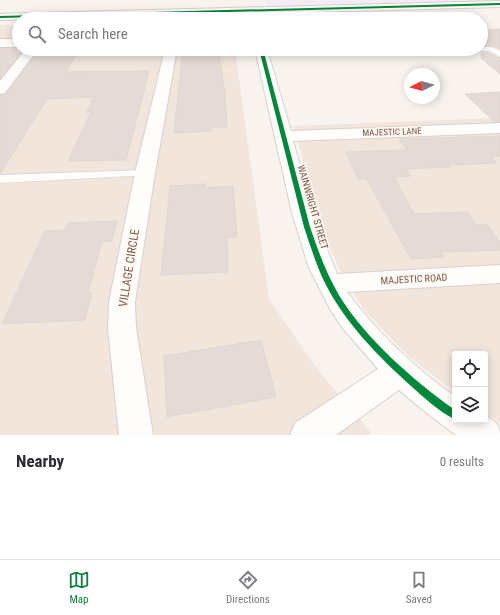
<!DOCTYPE html>
<html lang="en">
<head>
<meta charset="utf-8">
<style>
  :root { --surface:#fff; --page:#f2f2f3; --text:#2b2b33; --muted:#7c7c81; --line:#e1e1e2; --accent:#0b8043 }
  body { margin:0; font-family:"Roboto Condensed",sans-serif; background:var(--page); color:var(--text) }
  .controls { position:absolute; right:12px; bottom:12px; display:grid; overflow:hidden; border-radius:4px; box-shadow:0 2px 10px #0003 }
  .controls button { width:36px; height:36px; display:grid; place-items:center; padding:0; border:0; border-bottom:1px solid var(--line); background:var(--surface); color:var(--text); font:20px sans-serif }
  .compass { position:absolute; left:404px; top:68px; width:36px; height:36px; border-radius:50%; background:var(--surface); box-shadow:0 2px 10px #0003; rotate:265deg }
  .list { margin:0; padding:0; list-style:none }
  h2 { display:flex; justify-content:space-between; align-items:center; height:52px; margin:0; padding:0 16px; font-size:17px }
  h2 small { font-size:13px; font-weight:400; color:var(--muted) }
  .icon { flex:none; width:22px; height:22px; fill:none; stroke:currentColor; stroke-width:2; stroke-linecap:round; stroke-linejoin:round }
  .map { position:relative; flex:none; width:500px; height:435px; overflow:hidden }
  .search { position:absolute; background:var(--surface); box-shadow:0 2px 10px #0003; left:12px; right:12px; top:12px; height:44px; display:flex; align-items:center; gap:10px; box-sizing:border-box; padding:0 14px; border-radius:22px; color:var(--muted); font-size:15px }
  .sheet { height:124px; background:var(--surface) }
  nav { display:flex; justify-content:space-around; align-items:center; box-sizing:border-box; height:56px; border-top:1px solid var(--line); background:var(--surface); font-size:11px; color:var(--muted) }
  nav a { display:grid; justify-items:center; gap:2px }
  nav .on { color:var(--accent) }
  .map>svg:first-child { display:block }
  .residential { fill:#f1e5dc }
  .education { fill:#f4ecf4 }
  .building { fill:#e5dbd6; stroke:#e1d6d0 }
  .lines { fill:none; stroke-linecap:round; stroke-linejoin:round }
  .lane-casing { stroke:#d8d0cc; stroke-width:1 }
  .street-casing { stroke:#d8d0cc; stroke-width:2 }
  .secondary-casing { stroke:#d8cfca; stroke-width:2 }
  .lane { fill:#fefdfc; fill-rule:evenodd }
  .street { fill:#fefdfc; fill-rule:evenodd }
  .secondary { fill:#fefdfc; fill-rule:evenodd }
  .cycleway-casing { stroke:#fff8f1; stroke-width:2 }
  .cycleway { fill:#00873e; fill-rule:evenodd }
  .labels { text-anchor:middle; dominant-baseline:central; stroke-width:3.5; stroke-linejoin:round; paint-order:stroke }
  .far-street-label { font-size:9px; fill:#78584d; stroke:#fff8f1 }
  .street-label { font-size:10px; fill:#78584d; stroke:#fff8f1 }
  .near-street-label { font-size:12px; fill:#78584d; stroke:#fff8f1 }
</style>
</head>
<body>
<div class="map">
<svg width="500" height="435" viewBox="0 0 500 435">
  <rect width="100%" height="100%" fill="#f8f3ee"/>
  <g class="residential">
    <polygon points="0,25 19,25 19,49 235,49 269,299 318,370 371,433 368,435 0,435"/>
    <polygon points="500,118 500,423 485,413 485,354 455,354 455,392 408,356 364,310 341,273 328,244 293,126"/>
  </g>
  <polygon class="education" points="264,0 500,0 500,3 268,9"/>
  <g class="building">
    <polygon points="500,29 500,49 492,46 481,46 481,30"/>
    <polygon points="0,49 24,49 0,79"/>
    <polygon points="39,49 80,49 66,72 149,71 126,160 68,161 91,112 87,112 94,97 47,99 0,174 0,95 6,94"/>
    <polygon points="218,49 225,93 227,127 212,127 212,131 174,133 183,50"/>
    <polygon points="481,53 490,53 500,58 500,74 481,58"/>
    <polygon points="500,92 500,122 495,122 465,94"/>
    <polygon points="500,136 500,156 491,157 497,163 448,165 449,167 406,169 411,176 394,177 414,214 467,212 476,225 487,224 500,242 500,250 441,252 444,257 411,259 370,185 366,179 358,179 346,152 407,150 399,139"/>
    <polygon points="206,184 206,188 233,186 237,237 227,238 228,272 161,275 170,186"/>
    <polygon points="117,221 112,241 102,241 88,293 92,293 85,320 2,324 45,231 65,230 68,223"/>
    <polygon points="261,340 276,397 167,417 164,356"/>
  </g>
  <g class="lines">
    <g class="lane-casing">
      <g id="lane">
        <polygon points="481,47 492,47 500,51 500,57 490,51 419,53 415,51 418,49 481,49"/>
        <polygon points="145,170 149,171 151,173 149,175 0,183 0,175"/>
      </g>
    </g>
    <g class="street-casing">
      <g id="street">
        <polygon points="251,8 256,11 258,19 248,19 246,11"/>
        <rect x="0" y="39" width="19" height="8"/>
        <polygon points="26,49 38,49 5,93 0,94 0,81"/>
        <polygon points="165,49 177,49 155,173 135,302 136,328 153,435 119,435 108,328 109,302 135,173"/>
        <path d="M255,49H267L291,131L500,123V133L293,141L318,227L337,274L500,265V283L347,292C377,332 414,368 455,396V420H485V415C494,421 500,424 500,435H456C437,421 417,406 399,390L336,435H290L295,423L378,369L341,326L329,307L309,268L292,213Z"/>
      </g>
    </g>
    <g class="secondary-casing">
      <polygon id="secondary" points="500,1 500,7 0,20 0,14"/>
    </g>
    <use href="#lane" class="lane"/>
    <use href="#street" class="street"/>
    <use href="#secondary" class="secondary"/>
    <g class="cycleway-casing">
      <g id="cycleway">
        <polygon points="500,3 500,5 0,18 0,16"/>
        <path d="M259,49H263L310,227C318,251 327,275 340,297C366,339 414,381 455,410V419C442,414 422,396 411,386C378,356 344,322 324,281C316,264 310,245 304,227Z"/>
      </g>
    </g>
    <use href="#cycleway" class="cycleway"/>
  </g>
  <g class="labels">
    <g class="far-street-label">
      <text transform="translate(392 132) rotate(-2)">MAJESTIC LANE</text>
    </g>
    <g class="street-label">
      <text transform="translate(313 207) rotate(74)">WAINWRIGHT STREET</text>
      <text transform="translate(414 279) rotate(-3)">MAJESTIC ROAD</text>
    </g>
    <g class="near-street-label">
      <text transform="translate(129 268) rotate(-81)">VILLAGE CIRCLE</text>
    </g>
  </g>
</svg>
<div class="controls">
<button><svg class="icon" aria-label="locate" viewBox="0 0 24 24"><circle cx="12" cy="12" r="6"/><path d="M12 2v4M12 18v4M2 12h4M18 12h4"/></svg></button>
<button><svg class="icon" aria-label="layers" viewBox="0 0 24 24"><path d="M12 4l9 5-9 5-9-5zM3 14l9 5 9-5"/></svg></button>
</div>
<svg class="compass" viewBox="-18 -18 36 36"><path d="M0-13l5 13h-10z" fill="#e53935"/><path d="M0 13l5-13h-10z" fill="#7c7c81"/></svg>
<div class="search"><svg class="icon" aria-label="search" viewBox="0 0 24 24"><circle cx="10" cy="10" r="6"/><path d="M15 15l6 6"/></svg>Search here</div>
</div>
<section class="sheet">
<h2>Nearby<small>0 results</small></h2>
<ul class="list">
</ul>
</section>
<nav>
<a class="on"><svg class="icon" aria-label="map" viewBox="0 0 24 24"><path d="M3 6l6-2 6 2 6-2v14l-6 2-6-2-6 2zM9 4v14M15 6v14"/></svg>Map</a>
<a><svg class="icon" aria-label="directions" viewBox="0 0 24 24"><path d="M12 3l9 9-9 9-9-9zM9 14v-3h6M13 9l2 2-2 2"/></svg>Directions</a>
<a><svg class="icon" aria-label="saved" viewBox="0 0 24 24"><path d="M7 4h10v16l-5-4-5 4z"/></svg>Saved</a>
</nav>
</body>
</html>
